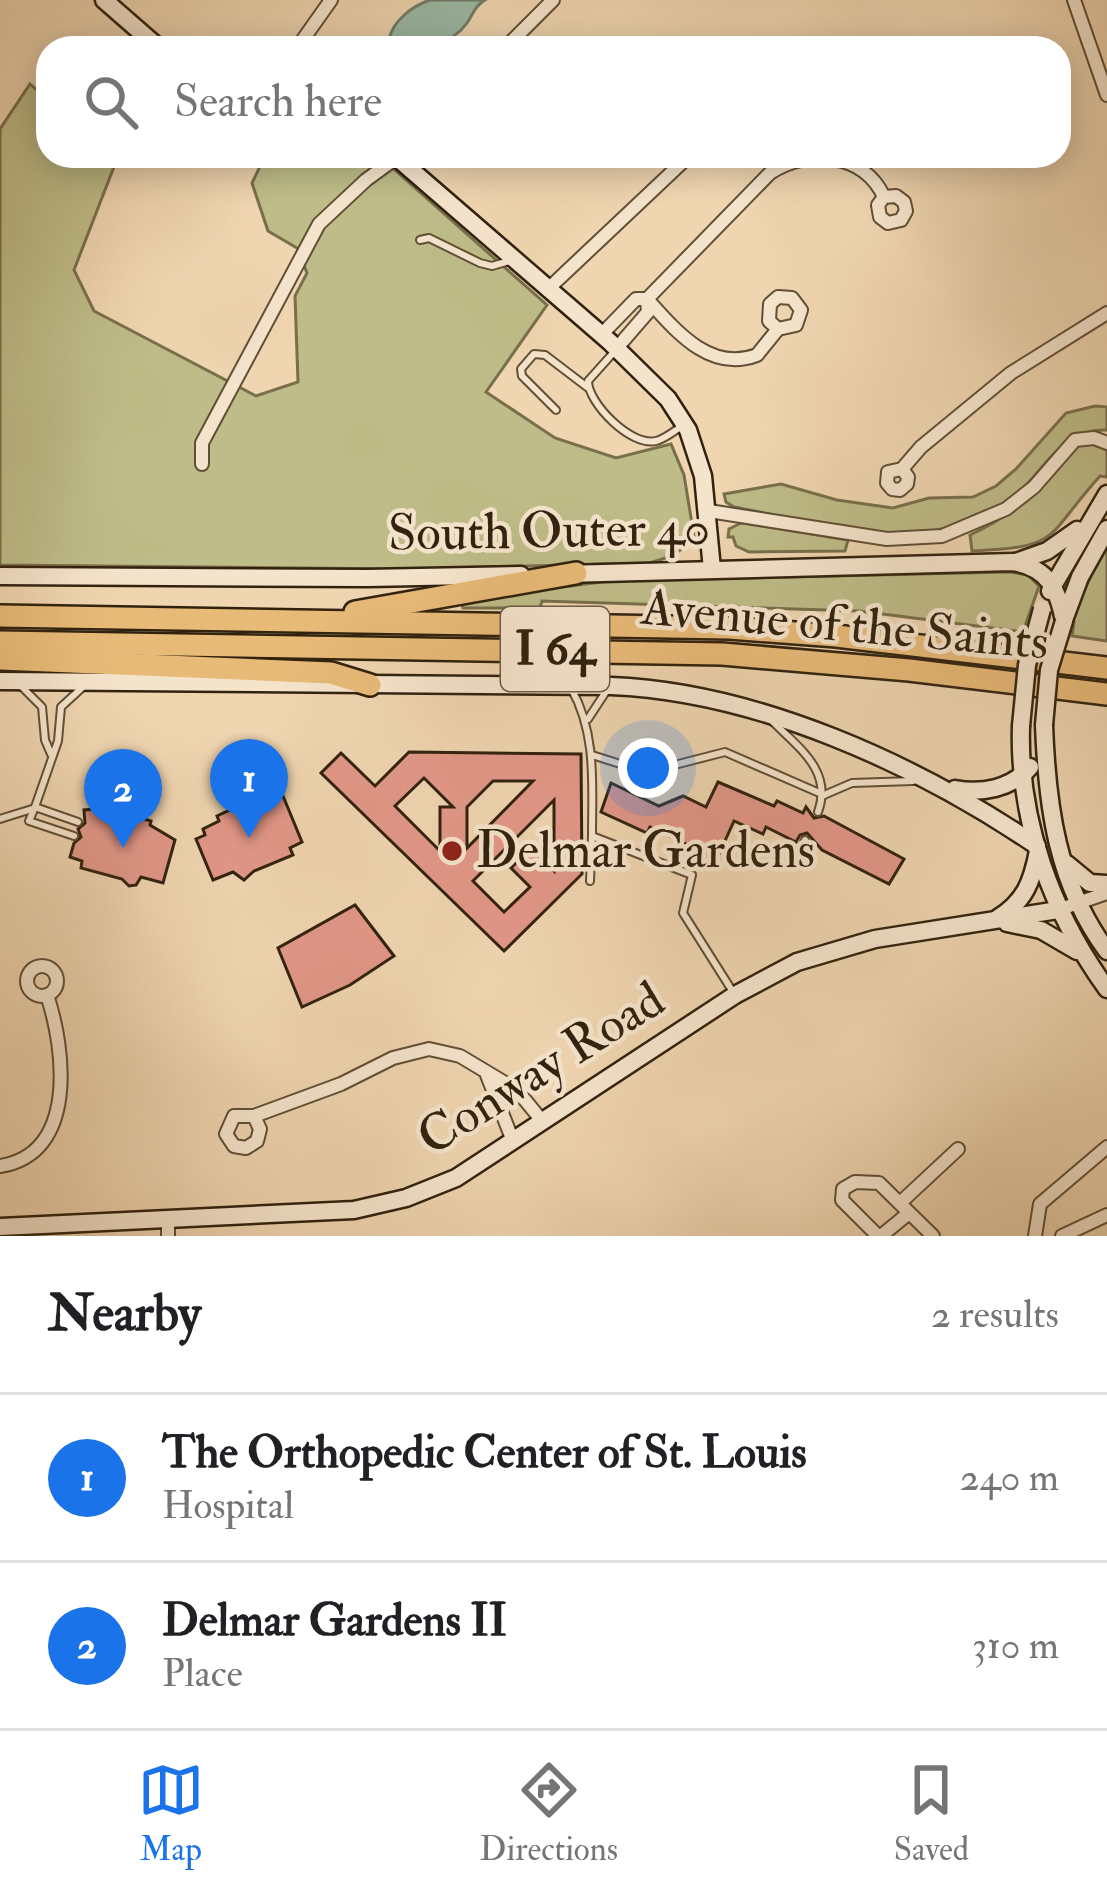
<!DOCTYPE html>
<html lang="en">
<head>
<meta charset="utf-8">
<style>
  :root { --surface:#fff; --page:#f2f2f2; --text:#202124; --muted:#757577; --line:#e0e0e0; --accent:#1a73e8 }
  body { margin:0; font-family:"IM FELL Double Pica",serif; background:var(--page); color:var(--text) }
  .you { position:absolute; left:648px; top:768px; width:42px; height:42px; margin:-30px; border:9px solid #fff; border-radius:50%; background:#1a73e8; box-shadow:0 0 0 18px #1a73e833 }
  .badge { display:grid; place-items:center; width:78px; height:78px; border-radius:50%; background:var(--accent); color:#fff; font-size:39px; font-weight:700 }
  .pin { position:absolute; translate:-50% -99px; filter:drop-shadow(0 3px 6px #0008) }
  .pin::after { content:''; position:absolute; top:63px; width:42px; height:36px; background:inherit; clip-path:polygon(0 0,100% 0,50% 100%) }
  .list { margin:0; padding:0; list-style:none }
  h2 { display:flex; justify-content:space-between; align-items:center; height:156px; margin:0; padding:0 48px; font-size:51px }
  h2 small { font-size:39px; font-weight:400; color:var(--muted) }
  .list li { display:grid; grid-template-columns:78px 1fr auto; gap:36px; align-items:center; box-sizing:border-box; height:168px; padding:0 48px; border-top:3px solid var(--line) }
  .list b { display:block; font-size:45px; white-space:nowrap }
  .list p { margin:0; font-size:39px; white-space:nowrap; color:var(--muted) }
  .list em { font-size:39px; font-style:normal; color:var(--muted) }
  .icon { flex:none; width:66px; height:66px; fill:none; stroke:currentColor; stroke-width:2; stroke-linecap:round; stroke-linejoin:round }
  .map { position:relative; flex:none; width:1107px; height:1236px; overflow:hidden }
  .search { position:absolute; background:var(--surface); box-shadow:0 6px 30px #0003; left:36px; right:36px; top:36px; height:132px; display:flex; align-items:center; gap:30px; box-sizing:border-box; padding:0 42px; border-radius:36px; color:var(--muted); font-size:45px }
  .sheet { height:492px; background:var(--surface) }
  nav { display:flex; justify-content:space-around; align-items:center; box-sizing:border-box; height:168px; border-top:3px solid var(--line); background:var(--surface); font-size:33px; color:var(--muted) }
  nav a { display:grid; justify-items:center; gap:6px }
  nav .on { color:var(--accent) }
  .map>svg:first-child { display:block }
  .green { fill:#bebc88; stroke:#786f4b; stroke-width:3 }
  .water { fill:#9bb9a6; stroke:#717d69; stroke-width:3 }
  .building { fill:#e29788; stroke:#31220e; stroke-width:3; fill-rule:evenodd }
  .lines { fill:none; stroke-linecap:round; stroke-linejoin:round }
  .lane-casing { stroke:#604f36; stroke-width:10 }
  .street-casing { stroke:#604f36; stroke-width:16 }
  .secondary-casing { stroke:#31220e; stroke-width:21 }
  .highway-casing { stroke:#31220e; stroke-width:26 }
  .lane { stroke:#f5e4cc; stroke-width:6 }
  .street { stroke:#f5e4cc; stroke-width:12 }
  .secondary { stroke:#f5e4cc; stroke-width:16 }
  .highway { stroke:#e8ba78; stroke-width:21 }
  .secondary-bridge-casing { stroke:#31220e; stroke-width:21; stroke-linecap:butt }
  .secondary-bridge { stroke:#f5e4cc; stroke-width:16 }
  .poi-dot { fill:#8f2418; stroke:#f5e4cc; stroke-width:4.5 }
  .labels { text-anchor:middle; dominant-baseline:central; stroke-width:9; stroke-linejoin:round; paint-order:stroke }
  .shield { fill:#f5e4cc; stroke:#6c5c47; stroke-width:3 }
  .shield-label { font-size:48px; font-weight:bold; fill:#31220e }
  .street-label { font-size:51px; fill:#31220e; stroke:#f5e4cc }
  .poi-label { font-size:51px; fill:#31220e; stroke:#f5e4cc; text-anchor:start }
</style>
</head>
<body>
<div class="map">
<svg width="1107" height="1236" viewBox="0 0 1107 1236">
  <rect width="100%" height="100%" fill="#efd5b0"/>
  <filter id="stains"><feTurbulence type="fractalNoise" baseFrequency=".00167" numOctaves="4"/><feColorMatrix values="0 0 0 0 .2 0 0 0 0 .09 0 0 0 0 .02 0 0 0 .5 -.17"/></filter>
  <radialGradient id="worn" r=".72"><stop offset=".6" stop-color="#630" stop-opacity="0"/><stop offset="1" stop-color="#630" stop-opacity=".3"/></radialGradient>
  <g class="green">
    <path d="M30,84L48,100V156H113L117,159L74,270L94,311L256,396L298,382L295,296L307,273L297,248L268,231L252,183L265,156H379L547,305L486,392L555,438L616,458L671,444L684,475L694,536C682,552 669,558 649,563L407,569L0,565V129Z"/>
    <path d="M1095,406L1107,407V430C1063,428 1049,464 1020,491C1005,505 984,516 964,523C892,549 806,520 734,507L726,502L724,494L781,484L837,500L893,508L929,498L973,497L996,486L1016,469L1066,413Z"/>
    <path d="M1094,444L1107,450V477L1100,476C1044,538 1063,547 972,551L970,535C1020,512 1041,486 1077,446Z"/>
    <polygon points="741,523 749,524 848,540 845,551 749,552 736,546 733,537 728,537 729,529"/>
    <polygon points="1107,543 1107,641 1072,636 1074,622 1070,619"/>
    <polygon points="1009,572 1028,575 1039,586 1023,632 859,611 542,601 540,608 463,608 461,600 609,581"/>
  </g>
  <path class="water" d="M430,0H485C474,7 474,13 467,23C451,46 423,48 397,48L389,39C393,21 412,6 430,0Z"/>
  <g class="building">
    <path d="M409,752L581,754L582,874L504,951L321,773L341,753L375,786ZM424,778L453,807H440V851L395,806ZM493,781H533L467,848V807ZM554,800V871L531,848L511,868L530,887L504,912L473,881Z"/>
    <polygon points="718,782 774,806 777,801 803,813 806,807 814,818 824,816 904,859 889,884 822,850 807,833 800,835 796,842 766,827 763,834 734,821 714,865 685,851 688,845 650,827 647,833 601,812 611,783 659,806 683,796 706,807"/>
    <polygon points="283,796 302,842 290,848 293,855 254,871 244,880 233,872 213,880 196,839 205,835 203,829 219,821 217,816 243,804"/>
    <polygon points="109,808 151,821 150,825 175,840 163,883 141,877 136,885 129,886 122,879 81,868 82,861 70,857 74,843 81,837 78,829 85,823 84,810"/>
    <polygon points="355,905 394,956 350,985 302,1007 278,948"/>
  </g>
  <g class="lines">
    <g class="lane-casing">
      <g id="lane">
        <polyline points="420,240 429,238 480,263 492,266 509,261"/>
        <path d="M614,352L588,381C588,403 631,447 656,441C665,439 674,431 682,426"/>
        <polyline points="556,410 522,376 521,369 534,354 545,355 587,387"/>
        <polyline points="20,685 42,707 45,740 51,754"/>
        <path d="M571,688C597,734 592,785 592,836"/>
        <polyline points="588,719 607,690"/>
        <path d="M772,721C799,748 833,771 818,812"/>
        <polyline points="592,755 636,769 655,770 725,752 824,795"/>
        <polyline points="824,795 852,783 913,781"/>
        <polyline points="35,807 29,821 74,836"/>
        <polyline points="0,819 32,809"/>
        <polyline points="78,822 35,807 58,741 61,707 85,685"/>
        <polyline points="802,847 805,840"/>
        <polyline points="590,881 592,836 692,875 683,913 733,992"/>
      </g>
    </g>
    <g class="street-casing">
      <g id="street">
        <polyline points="1074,0 1107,95"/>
        <polyline points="297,48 331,0"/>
        <polyline points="505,48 553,0"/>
        <polyline points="547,290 689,156"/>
        <path d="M647,299C676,331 710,373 757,355L778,329L796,325L801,310L792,298L778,297L770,304L769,321L778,329"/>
        <path d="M601,335L636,299H647L770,173C808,148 864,153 884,197L878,205L880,217L888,223L901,220L906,211L904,202L896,196L884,197"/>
        <polyline points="616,349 648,312 647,300"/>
        <polyline points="202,464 202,443 319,224 366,180 399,156"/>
        <polyline points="902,469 908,477 907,484 900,490 892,489 887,483 888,472 902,469 921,447 1011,373 1107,313"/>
        <polyline points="709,511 887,539 942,536 1006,509 1034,487 1075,440 1094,438 1107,443"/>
        <polyline points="1058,910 1107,893"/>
        <circle cx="42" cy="981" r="15"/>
        <polyline points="487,1075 513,1141"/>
        <polyline points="254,1116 260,1129 257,1141 246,1148 234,1146 226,1134 234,1116 254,1116 341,1084 393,1058 429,1049 460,1056 505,1083 525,1100 543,1122"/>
        <path d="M0,1166C78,1154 65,1049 47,995"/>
        <polyline points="900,1203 958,1149"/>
        <polyline points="168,1236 168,1221"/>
        <polyline points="878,1236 842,1200 843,1189 855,1182 879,1183 933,1236"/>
        <polyline points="881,1236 909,1213"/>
        <polyline points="1035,1236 1040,1204 1107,1147"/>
        <polyline points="1062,1236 1107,1215"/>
      </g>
    </g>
    <g class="secondary-casing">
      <g id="secondary">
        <polyline points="104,0 159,48"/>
        <polyline points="395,156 610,342 668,399 688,430 703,476 712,569"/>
        <polyline points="1016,562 1047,551 1077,530"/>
        <path d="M565,574L1013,562C1048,568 1058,589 1064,621"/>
        <polyline points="0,576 367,578 521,575"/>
        <polyline points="1050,591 1107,494"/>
        <polyline points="1064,620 1080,577 1107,529"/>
        <path d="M0,681L611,686C758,692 916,764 1037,846"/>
        <path d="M1044,725C1047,807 1057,883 1107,951"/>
        <path d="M1021,726C1018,821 1052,913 1107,989"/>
        <path d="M955,789C981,794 1011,789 1030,767"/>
        <polyline points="1067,864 1090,883 1107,884"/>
        <path d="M998,918C1025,901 1032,882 1038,851"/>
        <polyline points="1007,923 1041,930 1077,951"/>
        <polyline points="0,1227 354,1210 406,1198 456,1178 735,995 797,962 875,939 1058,910"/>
      </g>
    </g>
    <g class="highway-casing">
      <g id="highway">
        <polyline points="355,612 576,573"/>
        <polyline points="0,616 729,628 836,636 1107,668"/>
        <polyline points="0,642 722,654 909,670 1107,694"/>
        <polyline points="0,659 331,673 370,685"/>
      </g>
    </g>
    <use href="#lane" class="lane"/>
    <use href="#street" class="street"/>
    <use href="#secondary" class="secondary"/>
    <use href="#highway" class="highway"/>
    <g class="secondary-bridge-casing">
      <g id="secondary-bridge">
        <polyline points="1044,725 1049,670 1064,621"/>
        <polyline points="1021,726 1027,665 1042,609"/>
      </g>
    </g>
    <use href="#secondary-bridge" class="secondary-bridge"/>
  </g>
  <circle class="poi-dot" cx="452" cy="851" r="12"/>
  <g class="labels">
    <rect class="shield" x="501" y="607" width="108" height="84" rx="9"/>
    <g class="shield-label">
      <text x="555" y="649">I 64</text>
    </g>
    <g class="street-label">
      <text transform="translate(549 531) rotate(-1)">South Outer 40</text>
      <text transform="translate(845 625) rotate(5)">Avenue of the Saints</text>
      <text transform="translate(541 1069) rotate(-32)">Conway Road</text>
    </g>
    <g class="poi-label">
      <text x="476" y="851">Delmar Gardens</text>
    </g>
  </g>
  <rect width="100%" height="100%" filter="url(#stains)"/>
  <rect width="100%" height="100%" fill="url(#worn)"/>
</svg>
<div class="you"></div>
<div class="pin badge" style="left:249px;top:838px">1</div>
<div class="pin badge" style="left:123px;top:848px">2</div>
<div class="search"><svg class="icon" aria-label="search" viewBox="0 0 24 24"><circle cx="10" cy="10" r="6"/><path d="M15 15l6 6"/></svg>Search here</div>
</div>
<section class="sheet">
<h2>Nearby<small>2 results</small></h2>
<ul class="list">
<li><span class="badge">1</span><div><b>The Orthopedic Center of St. Louis</b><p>Hospital</p></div><em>240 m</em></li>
<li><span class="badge">2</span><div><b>Delmar Gardens II</b><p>Place</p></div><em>310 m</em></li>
</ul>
</section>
<nav>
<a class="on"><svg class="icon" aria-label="map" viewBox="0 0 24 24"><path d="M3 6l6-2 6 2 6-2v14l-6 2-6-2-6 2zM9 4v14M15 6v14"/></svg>Map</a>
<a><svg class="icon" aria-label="directions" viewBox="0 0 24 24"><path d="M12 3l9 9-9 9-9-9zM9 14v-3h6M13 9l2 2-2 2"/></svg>Directions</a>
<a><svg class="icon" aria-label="saved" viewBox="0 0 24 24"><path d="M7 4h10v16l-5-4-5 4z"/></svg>Saved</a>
</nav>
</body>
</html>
